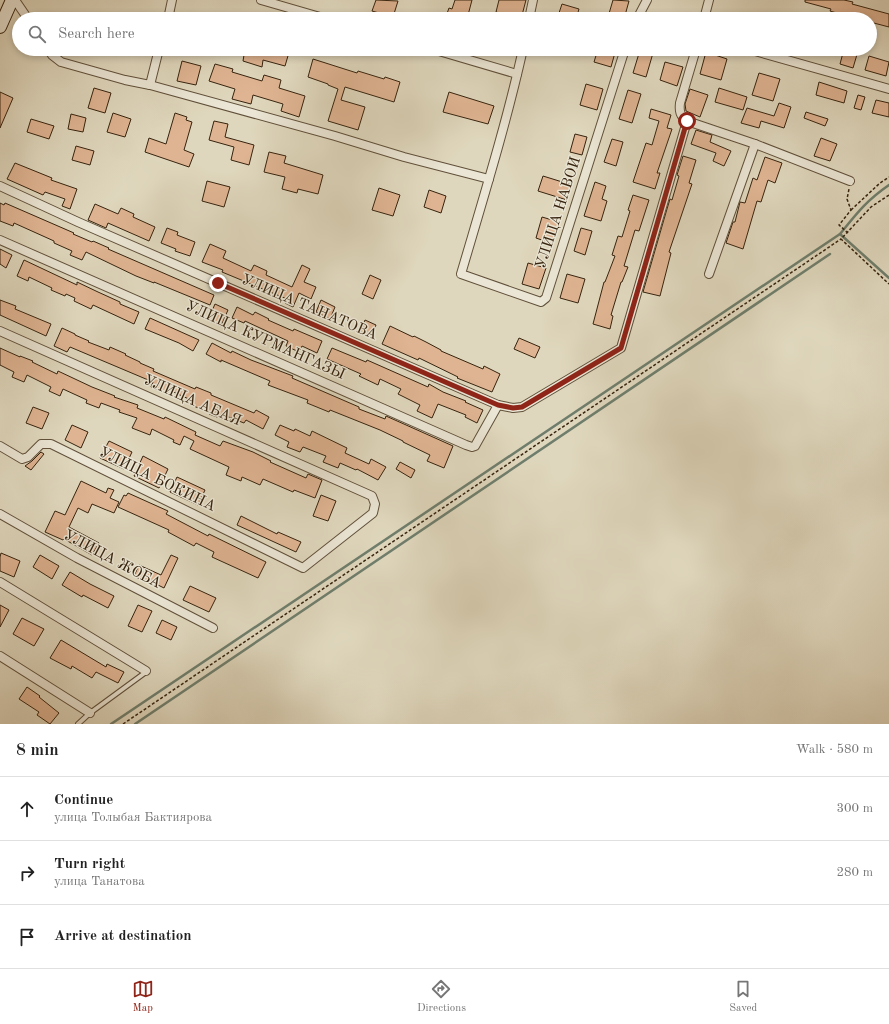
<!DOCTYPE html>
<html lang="en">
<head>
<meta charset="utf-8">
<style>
  :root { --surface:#fff; --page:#f2f2f2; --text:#222; --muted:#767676; --line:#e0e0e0; --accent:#8f2418 }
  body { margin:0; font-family:"Old Standard TT",serif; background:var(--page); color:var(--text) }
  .stop { position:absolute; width:12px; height:12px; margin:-9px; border:3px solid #8f2418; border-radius:50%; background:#fff }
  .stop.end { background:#8f2418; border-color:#fff; box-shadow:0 1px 4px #0008 }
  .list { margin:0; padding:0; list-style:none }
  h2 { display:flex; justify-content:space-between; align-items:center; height:52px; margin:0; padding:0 16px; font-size:17px }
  h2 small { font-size:13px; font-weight:400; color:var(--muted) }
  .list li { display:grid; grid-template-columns:26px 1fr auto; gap:12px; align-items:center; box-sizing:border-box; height:64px; padding:0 16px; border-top:1px solid var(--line) }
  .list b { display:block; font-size:15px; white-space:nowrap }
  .list p { margin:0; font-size:13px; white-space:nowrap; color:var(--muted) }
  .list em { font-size:13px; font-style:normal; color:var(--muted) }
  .icon { flex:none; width:22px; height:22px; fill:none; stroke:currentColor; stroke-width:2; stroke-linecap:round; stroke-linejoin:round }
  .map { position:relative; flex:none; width:889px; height:724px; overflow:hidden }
  .search { position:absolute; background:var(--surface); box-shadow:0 2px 6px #0003; left:12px; right:12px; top:12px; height:44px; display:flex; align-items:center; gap:10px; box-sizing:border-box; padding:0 14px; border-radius:22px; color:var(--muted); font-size:15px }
  .sheet { height:244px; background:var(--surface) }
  nav { display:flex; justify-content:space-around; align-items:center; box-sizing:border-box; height:56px; border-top:1px solid var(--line); background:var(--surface); font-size:11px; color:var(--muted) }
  nav a { display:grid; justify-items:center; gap:2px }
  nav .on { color:var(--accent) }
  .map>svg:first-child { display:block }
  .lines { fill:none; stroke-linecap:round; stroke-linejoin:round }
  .stream { stroke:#6f7e6c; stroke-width:2.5 }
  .building { fill:#dfb492; stroke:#36230e }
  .lane-casing { stroke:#60503a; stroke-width:6 }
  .street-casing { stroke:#60503a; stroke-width:10 }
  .secondary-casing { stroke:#36230e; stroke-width:14 }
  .path { stroke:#36230e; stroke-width:1.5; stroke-dasharray:3 2; stroke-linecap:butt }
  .lane { stroke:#eae5d4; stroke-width:4 }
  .street { stroke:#eae5d4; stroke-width:8 }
  .secondary { stroke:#eae5d4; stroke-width:12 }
  .route { stroke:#8f2418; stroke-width:5 }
  .labels { text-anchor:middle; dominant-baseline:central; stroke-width:3; stroke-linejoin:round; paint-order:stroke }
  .street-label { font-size:15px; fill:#36230e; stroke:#eae5d4 }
</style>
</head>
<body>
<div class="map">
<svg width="889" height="724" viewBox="0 0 889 724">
  <rect width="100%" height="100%" fill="#dfd7bd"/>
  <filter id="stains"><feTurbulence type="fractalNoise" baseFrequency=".005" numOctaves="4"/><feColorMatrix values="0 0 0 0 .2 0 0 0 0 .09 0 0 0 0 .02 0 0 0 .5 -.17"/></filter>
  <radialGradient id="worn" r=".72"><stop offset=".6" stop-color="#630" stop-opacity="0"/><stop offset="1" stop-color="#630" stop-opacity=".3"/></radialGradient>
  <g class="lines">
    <g class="stream">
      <polyline points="840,234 889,278"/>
      <path d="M111,724L840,234C857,213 867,200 889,185"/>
      <polyline points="135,724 830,254"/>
    </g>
  </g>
  <g class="building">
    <polygon points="376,0 398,1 393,17 372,11"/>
    <polygon points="455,0 472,0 467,19 445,19 449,8 452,9"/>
    <polygon points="499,0 526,0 521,19 496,12"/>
    <polygon points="613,0 629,1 624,19 615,19 608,17"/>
    <polygon points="805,0 844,0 853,2 852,4 889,14 889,27 870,22 870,19 854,19 854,18 830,11 831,9 805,2"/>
    <polygon points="562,4 579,9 576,19 570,19 558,16"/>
    <polygon points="228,49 290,49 285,66 263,60 262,67 243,61 244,55 228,51"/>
    <polygon points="598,49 616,49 611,67 594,62"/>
    <polygon points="844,49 858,51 853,68 840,64"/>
    <polygon points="640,50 653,53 646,77 633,73"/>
    <polygon points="706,52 727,59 721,80 700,74"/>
    <polygon points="869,56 889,62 886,76 865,70"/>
    <polygon points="313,59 357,73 358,71 384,79 385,77 400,82 394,102 345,87 341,100 365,107 358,130 328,121 338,89 328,85 328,84 308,77"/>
    <polygon points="182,61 201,66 196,85 177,81"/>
    <polygon points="665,62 683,67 677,86 660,80"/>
    <polygon points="215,64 233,69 232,72 262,81 264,75 281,80 279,88 305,96 299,117 281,111 283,104 253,95 251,104 232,99 235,89 209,81"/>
    <polygon points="759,73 780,79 773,101 752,95"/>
    <polygon points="819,82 847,91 844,103 816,95"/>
    <polygon points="586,84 603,89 597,110 580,105"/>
    <polygon points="94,88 111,93 105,113 88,108"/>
    <polygon points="719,88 747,97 743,110 715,102"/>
    <polygon points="690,89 708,95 700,117 686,111 685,104"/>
    <polygon points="628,90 641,94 632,123 619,119"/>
    <polygon points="0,92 13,98 0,128"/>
    <polygon points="449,92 494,106 488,124 443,112"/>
    <polygon points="858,95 865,97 861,110 854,108"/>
    <polygon points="876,100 889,103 889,117 872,113"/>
    <polygon points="779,103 791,107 784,128 761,121 759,128 741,123 747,108 774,116"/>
    <polygon points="651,109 671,115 667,128 672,129 657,173 660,173 655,189 633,182 646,143 652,145 659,121 649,118"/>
    <polygon points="806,112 828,119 825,126 804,118"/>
    <polygon points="113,113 131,119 125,137 107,132"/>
    <polygon points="175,113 187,117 186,120 192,122 184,150 194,154 189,167 145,152 149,138 166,144"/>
    <polygon points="71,114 86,118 83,132 68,129"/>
    <polygon points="31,119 54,126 49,139 27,132"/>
    <polygon points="214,121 228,124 225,137 254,145 249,165 231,160 234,147 209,140"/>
    <polygon points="696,130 712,135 710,142 731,151 724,166 713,161 716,153 691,144"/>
    <polygon points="575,134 587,137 582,155 570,152"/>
    <polygon points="821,138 837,144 830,161 814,156"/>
    <polygon points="612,139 623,142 616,166 604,162"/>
    <polygon points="76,146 94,151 90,165 72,160"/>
    <polygon points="269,152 286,156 284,163 323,175 318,194 298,189 297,193 282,189 285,177 264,172"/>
    <polygon points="683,156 696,160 689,183 692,184 669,252 671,253 660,296 643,292 667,209 670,199 672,200 679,176 677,175"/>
    <polygon points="765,157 782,163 775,183 768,180 761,202 757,201 743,249 726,243 733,222 735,222 740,202 745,203 753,178 757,180"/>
    <polygon points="15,163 52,178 51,180 77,189 70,209 62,206 65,199 45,192 43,195 7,179"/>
    <polygon points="543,176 572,185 567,200 538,191"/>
    <polygon points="207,181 230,187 224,207 202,201"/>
    <polygon points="595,182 606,186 602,199 607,201 601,221 584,216"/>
    <polygon points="379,188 400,195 393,216 372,210"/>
    <polygon points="429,190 446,196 441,213 424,207"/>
    <polygon points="633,195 649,200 639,231 635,230 624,266 628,267 622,282 621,282 611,315 613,316 610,329 593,324 604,282 605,282 615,256 612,255 618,236 622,237 630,211 628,210"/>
    <polygon points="0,203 4,205 5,203 74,233 73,234 92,242 93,241 109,248 108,249 214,295 210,305 154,282 154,283 136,276 86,252 82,260 70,255 72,251 54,243 54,241 14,223 13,226 0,221"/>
    <polygon points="95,204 118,214 121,208 134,214 133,217 155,227 149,241 108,223 106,228 88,220"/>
    <polygon points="542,217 559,222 553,244 536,238"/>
    <polygon points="167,228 178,232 177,235 195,242 190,256 175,251 176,249 161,243"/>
    <polygon points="581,228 592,231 585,255 574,251"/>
    <polygon points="210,244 226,251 223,258 251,271 254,265 267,271 266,275 292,287 302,265 310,269 304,282 316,287 311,299 299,293 293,307 285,303 287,299 222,272 223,270 202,262"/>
    <polygon points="0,249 12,255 6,268 0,264"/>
    <polygon points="24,260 77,285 77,282 98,292 120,302 120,304 139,312 134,324 93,305 91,309 74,301 75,298 66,294 65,296 51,290 52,288 29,277 28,281 17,276"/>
    <polygon points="528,263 546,268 539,289 522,284"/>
    <polygon points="567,274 585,279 578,303 560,298"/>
    <polygon points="370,275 381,280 373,299 362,294"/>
    <polygon points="0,300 16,306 15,309 51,324 46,336 0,315"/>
    <polygon points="321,300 335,307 330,319 316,312"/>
    <polygon points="215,304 228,310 221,326 208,320"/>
    <polygon points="237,307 253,315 255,312 269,319 268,320 293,331 294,329 322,341 317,353 302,346 299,352 286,346 288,341 245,321 244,323 232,318"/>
    <polygon points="150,318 199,340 193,351 179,343 145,329"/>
    <polygon points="365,320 376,325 371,337 360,332"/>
    <polygon points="390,326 413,337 414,336 426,342 441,350 441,351 483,369 484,366 500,374 492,392 457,378 458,377 419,358 418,360 382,344"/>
    <polygon points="62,328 75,334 75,335 89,341 88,342 109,350 110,347 126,354 125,355 140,362 140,363 154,369 153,371 195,389 196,387 211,393 211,395 254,413 256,410 269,417 263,429 246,420 244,423 226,416 225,420 209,414 210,413 189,404 191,400 169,390 168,394 151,387 153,382 70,347 67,352 54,346"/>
    <polygon points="519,338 540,347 535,358 514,349"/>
    <polygon points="212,343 231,353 232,351 251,360 293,376 292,378 359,407 359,409 385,419 386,416 453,446 444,468 427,461 430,455 403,442 403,441 380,430 330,410 329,412 307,403 308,400 268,385 270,381 221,360 221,362 206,354"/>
    <polygon points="0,348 20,357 20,356 33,361 32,362 57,374 58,371 92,387 115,396 114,397 138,405 137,408 164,419 165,417 196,432 195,435 220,446 223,441 253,452 271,461 270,462 306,478 308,474 322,480 315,498 294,490 293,492 263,479 260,485 242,477 241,481 226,475 229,467 190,449 194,441 184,436 180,445 173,442 174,440 152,429 150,435 132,428 137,418 119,412 120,410 101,403 99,408 86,403 87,400 63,389 60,396 49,391 51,387 27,375 24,382 12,377 14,372 0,365"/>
    <polygon points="332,348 366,362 367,360 428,387 429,384 443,392 466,401 465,402 483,410 477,423 465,417 466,415 438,404 432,418 417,411 420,405 398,394 401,389 380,379 378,385 359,376 361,374 327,359"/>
    <polygon points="33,407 49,413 42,429 26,423"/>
    <polygon points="72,425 88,432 81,448 65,440"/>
    <polygon points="280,425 294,431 295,429 310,436 312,431 347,448 345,453 369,464 371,459 386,467 378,480 357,469 356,470 340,463 338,468 323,462 326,456 303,447 300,452 287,447 289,442 275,435"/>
    <polygon points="109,441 132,452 124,469 100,458"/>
    <polygon points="41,452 44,454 31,470 25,466 32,461"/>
    <polygon points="143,456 168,469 159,488 134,476"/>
    <polygon points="400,462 415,470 411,478 396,469"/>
    <polygon points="177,477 205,490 198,505 170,492"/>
    <polygon points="81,481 106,493 108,488 114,490 110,498 119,502 114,513 92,504 88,513 78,508 69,527 99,543 92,555 64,539 63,540 45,532 55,511 65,515"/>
    <polygon points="128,493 168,511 166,514 208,536 209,534 266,562 258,578 212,557 214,552 196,543 194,546 168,532 169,530 118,507 124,495 126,496"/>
    <polygon points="321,495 336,501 328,521 313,516"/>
    <polygon points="241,516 277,534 278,532 301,542 296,552 237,525"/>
    <polygon points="1,553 20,561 14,577 0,571 0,557"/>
    <polygon points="40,555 59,566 52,579 33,567"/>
    <polygon points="171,555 178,558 164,588 156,584 155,586 134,576 139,565 161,575"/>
    <polygon points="70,572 90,584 114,596 108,608 83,595 82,597 62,585"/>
    <polygon points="190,586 216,598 209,612 183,600"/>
    <polygon points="0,605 9,610 0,627"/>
    <polygon points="138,605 152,611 142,632 128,626"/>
    <polygon points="22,618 44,629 34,646 13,634"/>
    <polygon points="162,620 177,627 171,640 156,633"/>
    <polygon points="61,640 106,667 107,664 124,672 118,683 96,672 92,678 72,666 71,669 50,658"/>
    <polygon points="27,687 40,696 39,697 59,713 50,724 37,715 39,712 19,699"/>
  </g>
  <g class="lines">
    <g class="lane-casing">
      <polyline id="lane" points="78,724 90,713 146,672"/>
    </g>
    <g class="street-casing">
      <g id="street">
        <polyline points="15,0 28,19"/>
        <polyline points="261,0 327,19"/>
        <polyline points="168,19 172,0"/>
        <polyline points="529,19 533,0"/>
        <polyline points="637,19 647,0"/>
        <polyline points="704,19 709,0"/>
        <polyline points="48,49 52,55 61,62 125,80 150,85 335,136 404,157 489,179"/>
        <polyline points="432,49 517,74"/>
        <path d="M523,49C506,125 483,199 461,274L541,302L546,298L625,49"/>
        <polyline points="748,49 889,89"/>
        <polyline points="150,85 159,49"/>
        <polyline points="687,121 755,144 709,274"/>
        <polyline points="755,144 850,181"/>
        <path d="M0,186L78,222L498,405L513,408L522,407L621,348L687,121C680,116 679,111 680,103L696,49"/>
        <polyline points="0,240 466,445 472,447 475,446 498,405"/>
        <polyline points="0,331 372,496 375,504 373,513 303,568 51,444 41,444 28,457 22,459 0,446"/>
        <polyline points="0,514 77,558 213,628"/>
        <polyline points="0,582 146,671"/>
        <polyline points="0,656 90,713"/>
      </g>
    </g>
    <g class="secondary-casing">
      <polyline id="secondary" points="0,27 12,0"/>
    </g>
    <g class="path">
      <polyline points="889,195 871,207 841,239 889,284"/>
      <polyline points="851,210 880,183 889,177"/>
      <polyline points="848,233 839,225 851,210 847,199 849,189"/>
      <polyline points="123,724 841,239"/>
    </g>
    <use href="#lane" class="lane"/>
    <use href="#street" class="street"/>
    <use href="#secondary" class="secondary"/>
  </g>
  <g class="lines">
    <polyline class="route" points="218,283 498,405 513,408 522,407 621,348 687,121"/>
  </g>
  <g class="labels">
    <g class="street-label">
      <text transform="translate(559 213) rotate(-72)">УЛИЦА НАВОИ</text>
      <text transform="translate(309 308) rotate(23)">УЛИЦА ТАНАТОВА</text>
      <text transform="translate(265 341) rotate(24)">УЛИЦА КУРМАНГАЗЫ</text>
      <text transform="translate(192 401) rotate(24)">УЛИЦА АБАЯ</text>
      <text transform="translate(157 480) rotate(26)">УЛИЦА БОКИНА</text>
      <text transform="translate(112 560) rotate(28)">УЛИЦА ЖОБА</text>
    </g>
  </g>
  <rect width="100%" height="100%" filter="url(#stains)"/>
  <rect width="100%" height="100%" fill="url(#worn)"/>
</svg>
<div class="stop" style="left:687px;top:121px"></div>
<div class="stop end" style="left:218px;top:283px"></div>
<div class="search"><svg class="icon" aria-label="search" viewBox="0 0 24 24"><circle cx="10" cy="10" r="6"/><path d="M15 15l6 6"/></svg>Search here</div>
</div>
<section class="sheet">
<h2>8 min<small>Walk · 580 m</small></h2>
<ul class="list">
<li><svg class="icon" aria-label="ahead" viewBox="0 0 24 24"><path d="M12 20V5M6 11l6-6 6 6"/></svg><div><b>Continue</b><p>улица Толыбая Бактиярова</p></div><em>300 m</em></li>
<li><svg class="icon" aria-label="right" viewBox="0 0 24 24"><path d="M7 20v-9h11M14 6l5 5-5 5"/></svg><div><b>Turn right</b><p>улица Танатова</p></div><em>280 m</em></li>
<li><svg class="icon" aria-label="arrive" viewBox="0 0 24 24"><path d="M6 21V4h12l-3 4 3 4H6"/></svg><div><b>Arrive at destination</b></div></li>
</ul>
</section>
<nav>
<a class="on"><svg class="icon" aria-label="map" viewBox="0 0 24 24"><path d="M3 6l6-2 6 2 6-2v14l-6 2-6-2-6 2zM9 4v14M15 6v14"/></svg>Map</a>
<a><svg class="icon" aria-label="directions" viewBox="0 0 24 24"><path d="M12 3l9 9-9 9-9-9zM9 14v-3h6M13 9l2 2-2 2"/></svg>Directions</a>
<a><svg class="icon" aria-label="saved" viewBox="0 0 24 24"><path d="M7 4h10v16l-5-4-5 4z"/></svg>Saved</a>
</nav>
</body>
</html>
